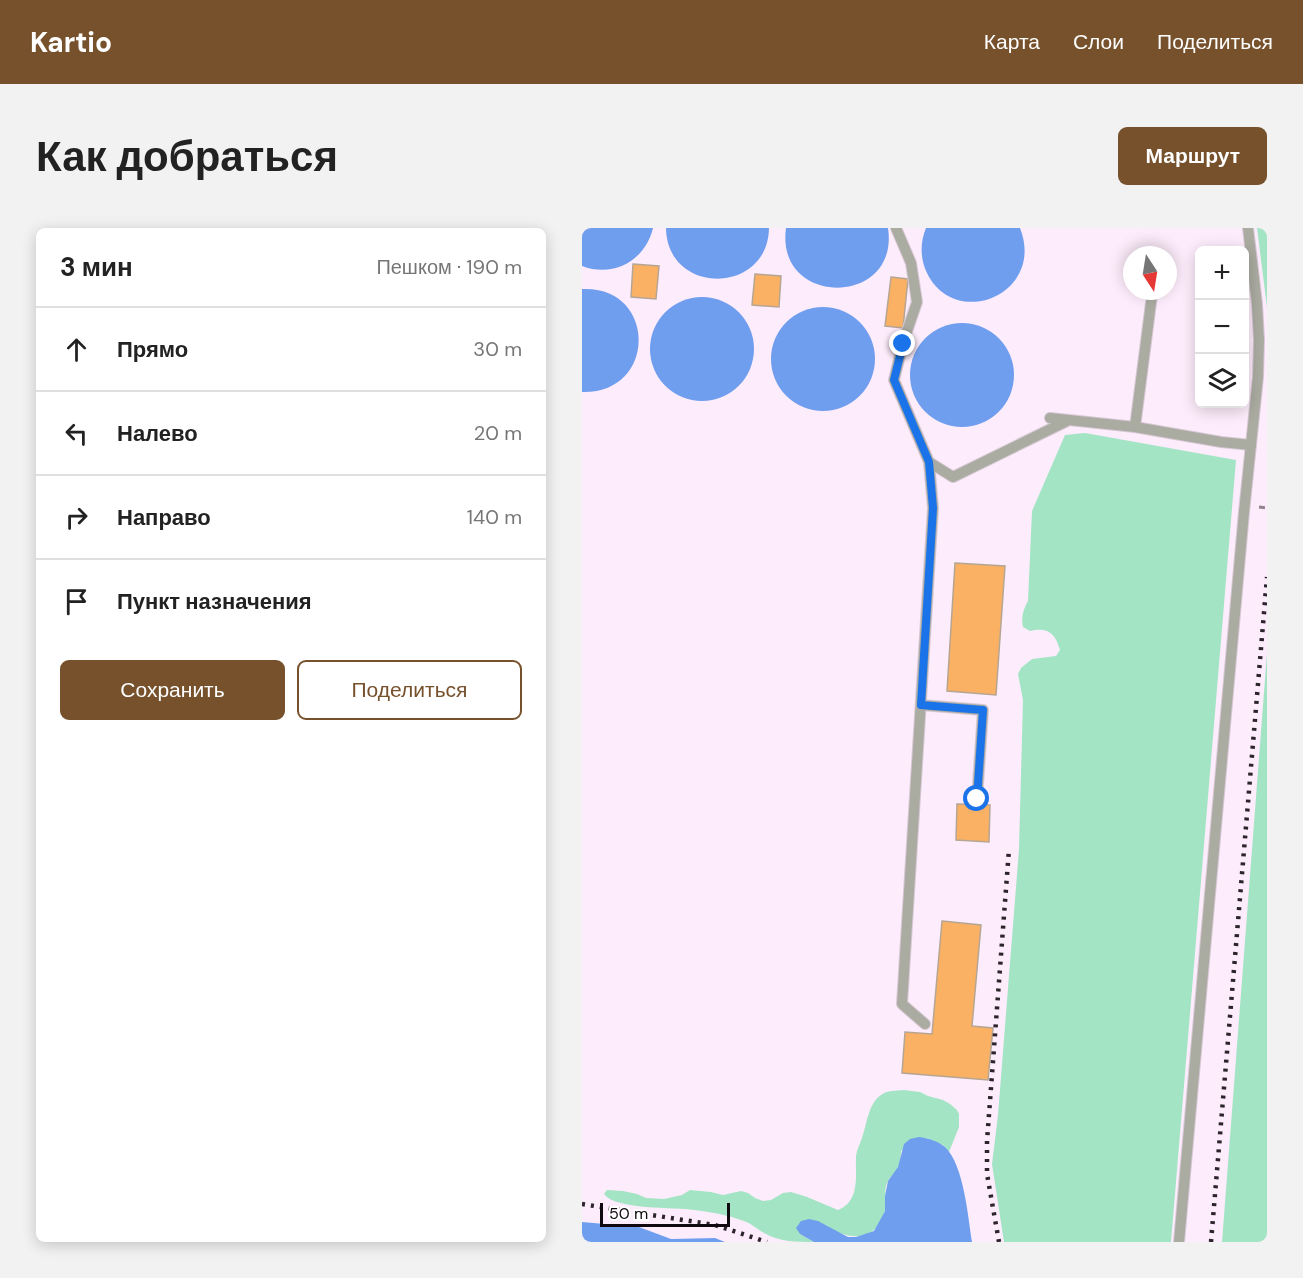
<!DOCTYPE html>
<html lang="ru">
<head>
<meta charset="utf-8">
<style>
  :root { --surface:#fff; --page:#f2f2f2; --text:#222; --muted:#767676; --line:#e0e0e0; --accent:#76512c }
  body { margin:0; font-family:"DM Sans",sans-serif; background:var(--page); color:var(--text) }
  .controls { position:absolute; right:18px; top:18px; display:grid; overflow:hidden; border-radius:9px; box-shadow:0 3px 15px #0003 }
  .controls button { width:54px; height:54px; display:grid; place-items:center; padding:0; border:0; border-bottom:2px solid var(--line); background:var(--surface); color:var(--text); font:30px sans-serif }
  .compass { position:absolute; left:541px; top:18px; width:54px; height:54px; border-radius:50%; background:var(--surface); box-shadow:0 3px 15px #0003; rotate:168deg }
  .scale { position:absolute; left:18px; bottom:15px; width:130px; box-sizing:border-box; padding-left:6px; border:3px solid #10090f; border-top:0; font-size:16px; line-height:21px; white-space:nowrap; color:#10090f; -webkit-text-stroke:4px #fff; paint-order:stroke }
  .stop { position:absolute; width:18px; height:18px; margin:-14px; border:4px solid #1a73e8; border-radius:50%; background:#fff }
  .stop.end { background:#1a73e8; border-color:#fff; box-shadow:0 2px 6px #0008 }
  .list { margin:0; padding:0; list-style:none }
  h2 { display:flex; justify-content:space-between; align-items:center; height:78px; margin:0; padding:0 24px; font-size:26px }
  h2 small { font-size:20px; font-weight:400; color:var(--muted) }
  .list li { display:grid; grid-template-columns:39px 1fr auto; gap:18px; align-items:center; box-sizing:border-box; height:84px; padding:0 24px; border-top:2px solid var(--line) }
  .list b { display:block; font-size:22px; white-space:nowrap }
  .list em { font-size:20px; font-style:normal; color:var(--muted) }
  .actions { display:flex; gap:12px; padding:18px 24px }
  .actions a { flex:1; padding:14px 0; border:2px solid var(--accent); border-radius:9px; text-align:center; font-size:21px; color:var(--accent) }
  .actions .main { background:var(--accent); color:#fff }
  .icon { flex:none; width:33px; height:33px; fill:none; stroke:currentColor; stroke-width:2; stroke-linecap:round; stroke-linejoin:round }
  .map { position:relative; flex:none; width:685px; height:1014px; overflow:hidden; border-radius:9px }
  header { display:flex; align-items:center; gap:36px; box-sizing:border-box; height:84px; padding:0 30px; background:var(--accent); color:#fff }
  header strong { font-size:28px }
  nav { display:flex; gap:33px; margin-inline-start:auto; font-size:21px }
  .intro { display:flex; align-items:center; justify-content:space-between; box-sizing:border-box; height:144px; padding:0 36px }
  h1 { margin:0; font-size:42px }
  .button { padding:15px 27px; border-radius:9px; background:var(--accent); color:#fff; font-size:21px; font-weight:700 }
  main { display:flex; gap:36px; padding:0 36px }
  aside { flex:1; background:var(--surface); border-radius:9px; box-shadow:0 3px 15px #0003 }
  .map>svg:first-child { display:block }
  .green { fill:#a3e4c5 }
  .water { fill:#709eee }
  .building { fill:#fab163; stroke:#b7a593; stroke-width:1.5 }
  .lines { fill:none; stroke-linecap:round; stroke-linejoin:round }
  .lane-casing { stroke:#d7c8d5; stroke-width:12 }
  .path { stroke:#90848e; stroke-width:3; stroke-dasharray:6 3; stroke-linecap:butt }
  .lane { stroke:#aaaba1; stroke-width:10 }
  .rail { stroke:#2c242b; stroke-width:4.5; stroke-dasharray:3 6; stroke-linecap:butt }
  .route { stroke:#1a73e8; stroke-width:8 }
</style>
</head>
<body>
<header>
<strong>Kartio</strong>
<nav><a>Карта</a><a>Слои</a><a>Поделиться</a></nav>
</header>
<div class="intro"><h1>Как добраться</h1><a class="button">Маршрут</a></div>
<main>
<aside>
<h2>3 мин<small>Пешком · 190 m</small></h2>
<ul class="list">
<li><svg class="icon" aria-label="ahead" viewBox="0 0 24 24"><path d="M12 20V5M6 11l6-6 6 6"/></svg><div><b>Прямо</b></div><em>30 m</em></li>
<li><svg class="icon" aria-label="left" viewBox="0 0 24 24"><path d="M17 20v-9H6M10 6l-5 5 5 5"/></svg><div><b>Налево</b></div><em>20 m</em></li>
<li><svg class="icon" aria-label="right" viewBox="0 0 24 24"><path d="M7 20v-9h11M14 6l5 5-5 5"/></svg><div><b>Направо</b></div><em>140 m</em></li>
<li><svg class="icon" aria-label="arrive" viewBox="0 0 24 24"><path d="M6 21V4h12l-3 4 3 4H6"/></svg><div><b>Пункт назначения</b></div></li>
</ul>
<div class="actions"><a class="main">Сохранить</a><a>Поделиться</a></div>
</aside>
<div class="map">
<svg width="685" height="1014" viewBox="0 0 685 1014">
  <rect width="100%" height="100%" fill="#fdecfb"/>
  <g class="green">
    <polygon points="675,0 685,0 685,110 685,79"/>
    <path d="M503,205L654,232L589,1014H422L410,936L416,887L437,621L441,472L436,446L439,440L450,431L474,428L478,422C473,405 466,399 448,403L441,399C439,389 441,382 446,373L450,283L483,207Z"/>
    <polygon points="685,425 685,1014 640,1014"/>
    <path d="M322,862L338,864L346,868L361,872L368,876L375,882L377,886V899L367,924L361,917L345,910L319,923C319,932 317,939 312,946C310,948 307,950 306,953C301,962 305,973 303,982C296,1014 266,1014 244,997L218,1006L232,1014C214,1014 198,1014 182,1005C175,1001 170,996 162,993C146,987 129,984 112,982C93,979 33,982 22,966L25,962L41,963L55,966L64,970L82,971L100,967L108,962L129,964L141,967L159,963L166,965L173,970L181,973L189,972L201,965L209,964L225,969L256,982C279,973 273,946 274,928C275,921 278,916 280,910C285,896 286,876 299,867C305,862 314,863 322,862Z"/>
  </g>
  <g class="water">
    <path d="M0,0H71C63,33 31,50 0,38Z"/>
    <path d="M84,0H187C186,67 85,68 84,0Z"/>
    <path d="M204,0H306C318,79 193,80 204,0Z"/>
    <path d="M344,0H438C464,66 373,103 345,45C338,31 338,14 344,0Z"/>
    <path d="M0,61C75,57 76,166 0,164Z"/>
    <circle cx="120" cy="121" r="52"/>
    <circle cx="241" cy="131" r="52"/>
    <circle cx="380" cy="147" r="52"/>
    <path d="M337,909C346,910 356,913 363,919C382,937 386,989 390,1014H232L218,1006L214,1000L219,993L227,991L236,993L266,1009H274L292,1003L303,983V968L306,953L316,939L322,916L328,911Z"/>
    <polygon points="0,994 57,999 89,1011 133,1010 143,1014 0,1014"/>
  </g>
  <g class="building">
    <polygon points="51,36 77,38 74,71 49,69"/>
    <polygon points="173,46 199,48 197,79 170,77"/>
    <polygon points="309,49 326,51 321,100 303,98"/>
    <polygon points="373,335 423,338 414,467 365,463"/>
    <polygon points="375,576 408,577 407,614 374,612"/>
    <polygon points="360,693 399,697 390,798 411,800 406,852 320,845 323,804 350,806"/>
  </g>
  <g class="lines">
    <g class="lane-casing">
      <g id="lane">
        <polyline points="314,0 329,35 335,74 321,115 312,152 347,234 371,249 485,193"/>
        <polyline points="468,190 553,199 639,214 669,217"/>
        <polyline points="553,199 570,67"/>
        <polyline points="339,477 401,482 395,571"/>
        <polyline points="343,796 320,776 351,280 347,234"/>
        <polyline points="597,1014 662,284 676,149 677,112 675,76 666,0"/>
      </g>
    </g>
    <polyline class="path" points="677,279 685,280"/>
    <use href="#lane" class="lane"/>
    <g class="rail">
      <polyline points="0,976 133,997 185,1014"/>
      <polyline points="417,1014 405,946 405,913 427,621"/>
      <polyline points="629,1014 685,349"/>
    </g>
  </g>
  <g class="lines">
    <polyline class="route" points="321,116 312,152 347,234 351,280 339,477 401,482 395,571"/>
  </g>
</svg>
<div class="controls">
<button>+</button>
<button>−</button>
<button><svg class="icon" aria-label="layers" viewBox="0 0 24 24"><path d="M12 4l9 5-9 5-9-5zM3 14l9 5 9-5"/></svg></button>
</div>
<svg class="compass" viewBox="-18 -18 36 36"><path d="M0-13l5 13h-10z" fill="#e53935"/><path d="M0 13l5-13h-10z" fill="#767676"/></svg>
<div class="scale">50 m</div>
<div class="stop" style="left:395px;top:571px"></div>
<div class="stop end" style="left:321px;top:116px"></div>
</div>
</main>
</body>
</html>
